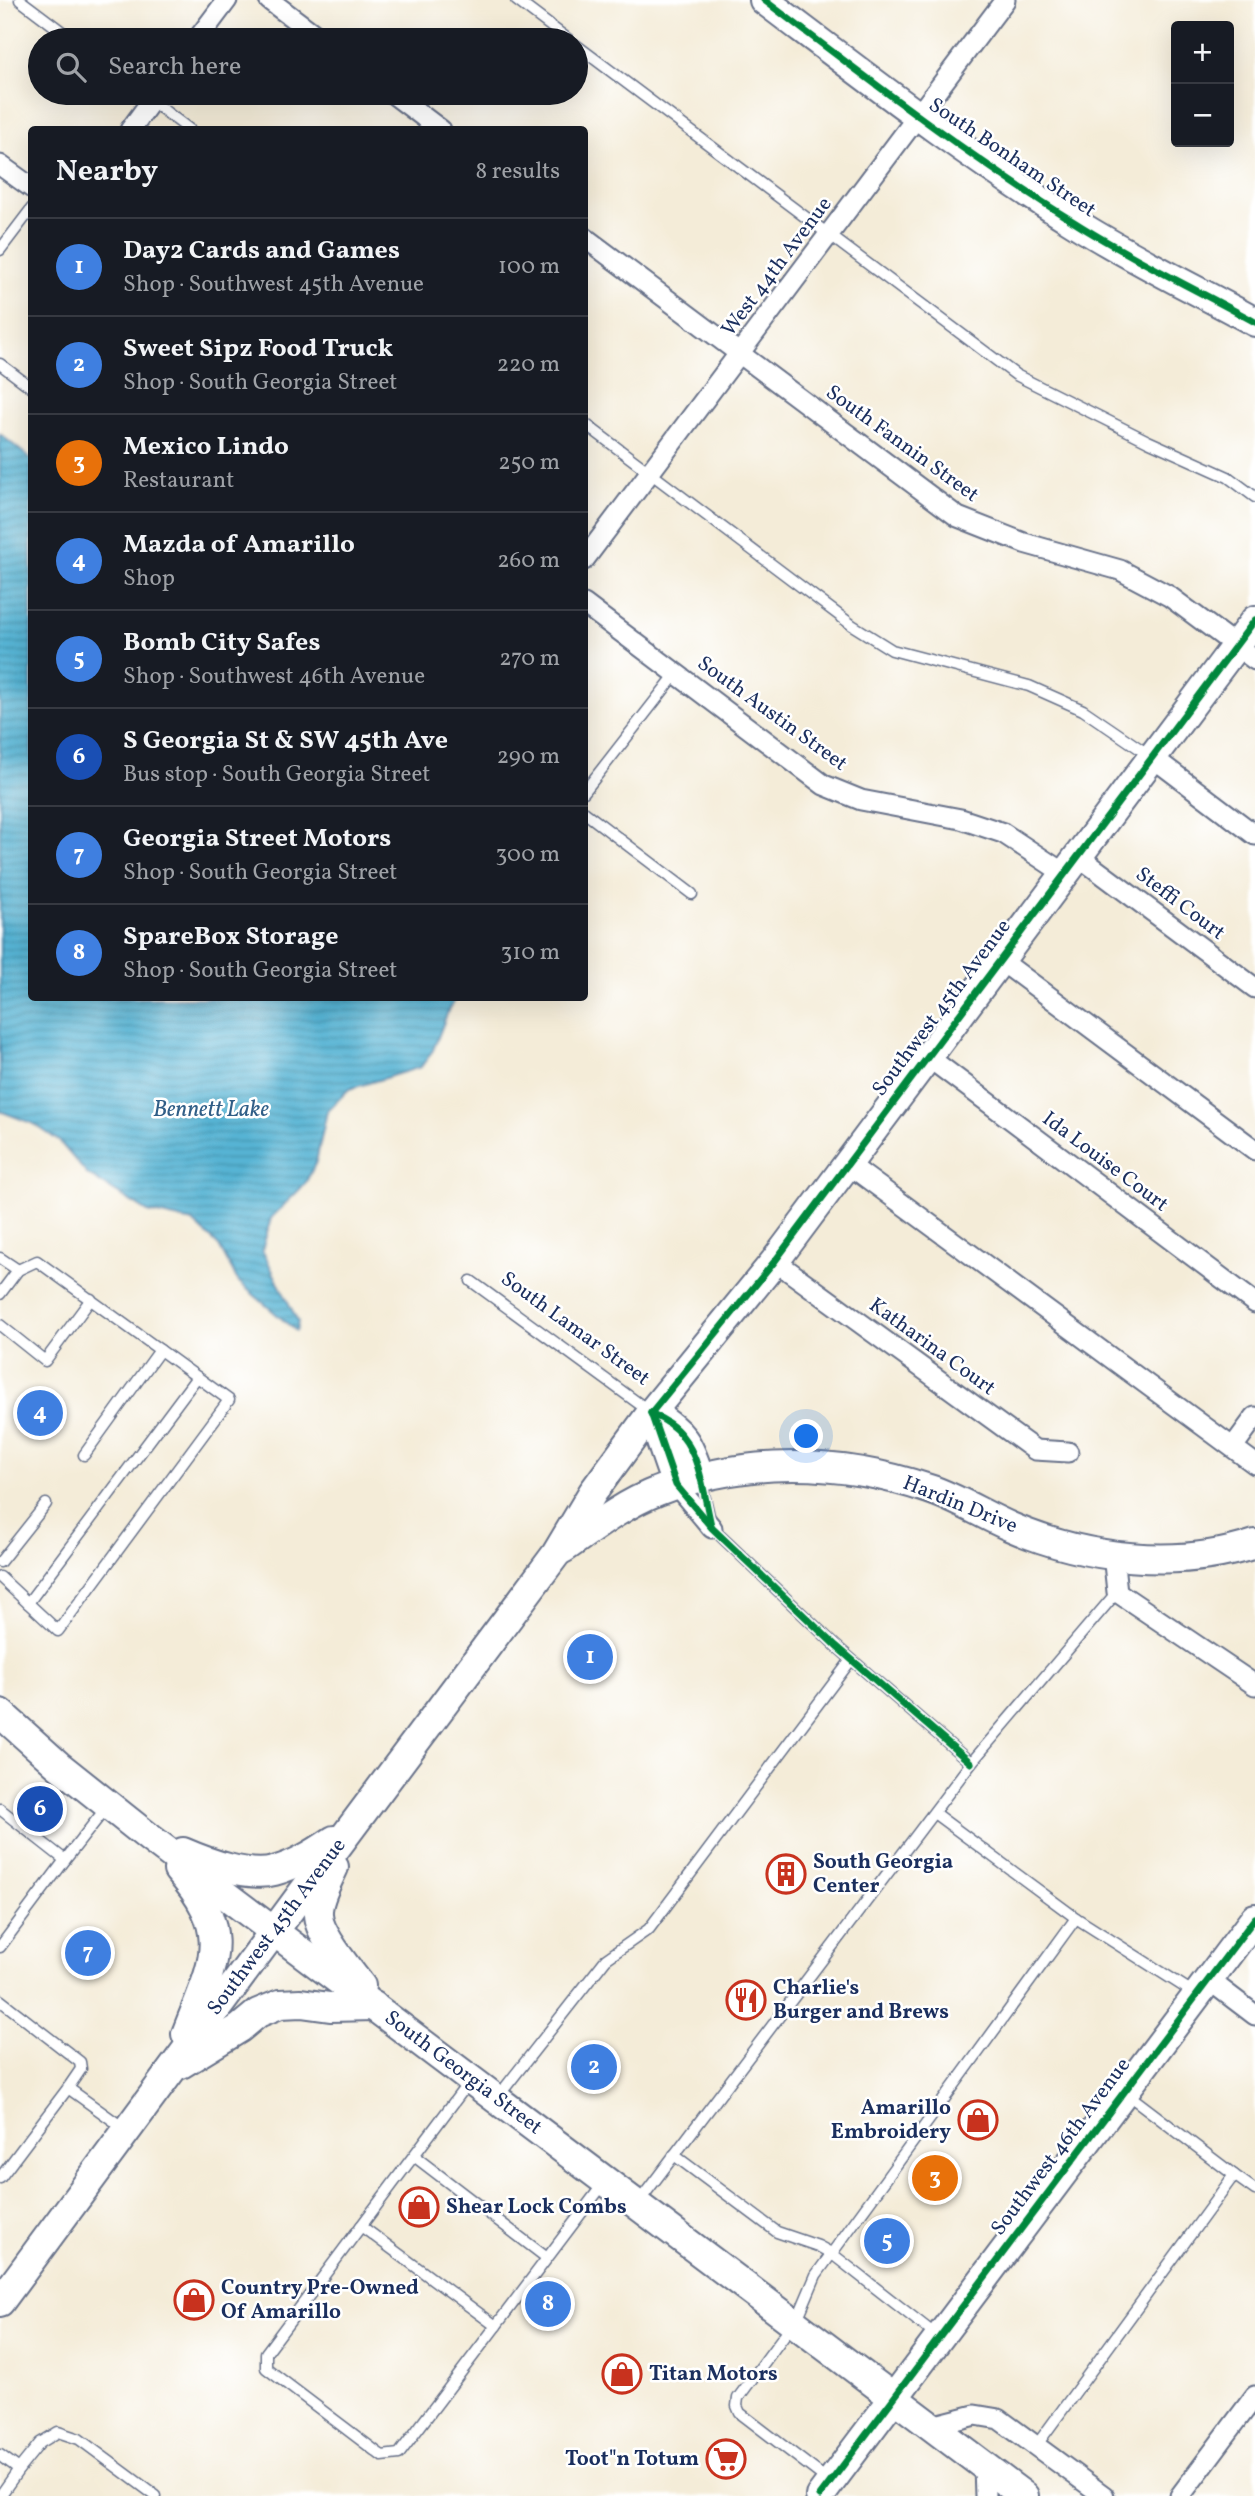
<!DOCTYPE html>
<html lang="en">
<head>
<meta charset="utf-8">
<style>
  :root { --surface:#171b24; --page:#20242c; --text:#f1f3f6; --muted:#9ea1a6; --line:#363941; --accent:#c8321e }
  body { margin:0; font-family:Vollkorn,serif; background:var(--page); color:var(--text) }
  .controls { position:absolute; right:21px; top:21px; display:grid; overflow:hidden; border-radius:7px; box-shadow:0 7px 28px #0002 }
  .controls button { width:63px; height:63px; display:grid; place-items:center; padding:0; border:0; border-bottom:2px solid var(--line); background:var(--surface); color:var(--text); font:35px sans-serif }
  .you { position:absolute; left:807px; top:1437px; width:24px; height:24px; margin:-18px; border:5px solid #fff; border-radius:50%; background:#1a73e8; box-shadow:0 0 0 10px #1a73e833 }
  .badge { display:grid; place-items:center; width:46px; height:46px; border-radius:50%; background:var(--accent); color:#fff; font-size:23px; font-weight:700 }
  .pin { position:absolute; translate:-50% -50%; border:4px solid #fff; box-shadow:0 2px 7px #0006 }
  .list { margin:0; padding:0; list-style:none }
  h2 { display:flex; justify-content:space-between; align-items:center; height:91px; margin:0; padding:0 28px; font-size:30px }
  h2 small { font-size:23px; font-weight:400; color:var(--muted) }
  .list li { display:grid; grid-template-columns:46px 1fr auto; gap:21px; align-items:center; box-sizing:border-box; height:98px; padding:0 28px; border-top:2px solid var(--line) }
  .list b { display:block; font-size:26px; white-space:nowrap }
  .list p { margin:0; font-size:23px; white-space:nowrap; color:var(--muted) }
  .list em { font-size:23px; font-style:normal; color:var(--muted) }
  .icon { flex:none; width:38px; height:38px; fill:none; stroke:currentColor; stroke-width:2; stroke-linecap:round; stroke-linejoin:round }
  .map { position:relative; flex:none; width:1255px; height:2496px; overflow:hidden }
  .search { position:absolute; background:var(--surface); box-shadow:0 7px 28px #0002; left:28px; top:28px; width:560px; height:77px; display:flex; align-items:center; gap:18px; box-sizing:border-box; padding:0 24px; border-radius:38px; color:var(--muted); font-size:26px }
  .panel { position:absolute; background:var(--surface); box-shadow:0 7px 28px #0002; left:28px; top:126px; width:560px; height:875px; border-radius:7px }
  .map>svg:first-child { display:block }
  .water { fill:url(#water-rules); stroke:#387299; stroke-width:2 }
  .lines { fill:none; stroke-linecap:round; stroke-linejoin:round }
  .lane-casing { stroke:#677189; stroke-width:13 }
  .street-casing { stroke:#677189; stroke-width:23 }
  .secondary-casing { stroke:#677189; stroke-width:32 }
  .lane { stroke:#fff; stroke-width:10 }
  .street { stroke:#fff; stroke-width:19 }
  .secondary { stroke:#fff; stroke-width:28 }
  .cycleway-casing { stroke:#fff; stroke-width:11 }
  .cycleway { stroke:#00873e; stroke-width:7 }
  .labels { text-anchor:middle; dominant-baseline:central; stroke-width:5; stroke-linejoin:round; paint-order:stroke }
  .street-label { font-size:21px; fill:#1b2f5e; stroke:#fff }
  .poi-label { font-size:21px; font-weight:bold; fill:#1b2f5e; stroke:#fff; text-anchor:start }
  .water-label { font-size:23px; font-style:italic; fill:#305e87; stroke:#fff }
</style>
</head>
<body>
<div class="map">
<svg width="1255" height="2496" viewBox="0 0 1255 2496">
  <defs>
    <pattern id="water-rules" width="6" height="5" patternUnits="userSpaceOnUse" patternTransform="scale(1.75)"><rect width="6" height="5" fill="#56b4d4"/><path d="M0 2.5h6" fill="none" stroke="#4693af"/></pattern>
  </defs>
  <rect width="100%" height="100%" fill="#fff"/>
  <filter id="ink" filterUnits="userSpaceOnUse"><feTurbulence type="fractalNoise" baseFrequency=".0143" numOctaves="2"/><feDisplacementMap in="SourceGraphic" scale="14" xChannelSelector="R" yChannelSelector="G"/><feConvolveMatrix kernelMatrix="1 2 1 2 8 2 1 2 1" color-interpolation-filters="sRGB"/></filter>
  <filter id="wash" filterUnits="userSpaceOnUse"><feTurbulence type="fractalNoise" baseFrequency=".00686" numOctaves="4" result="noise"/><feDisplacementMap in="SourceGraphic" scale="28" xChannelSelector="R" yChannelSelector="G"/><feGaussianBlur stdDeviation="1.57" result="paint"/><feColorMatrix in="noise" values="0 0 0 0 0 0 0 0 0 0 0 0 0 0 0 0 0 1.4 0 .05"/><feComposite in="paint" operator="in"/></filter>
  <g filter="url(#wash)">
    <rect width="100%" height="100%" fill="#f4ecd8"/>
    <polygon class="water" points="0,434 31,459 32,998 457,998 449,1009 433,1050 421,1067 349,1089 327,1111 316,1162 305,1184 271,1218 262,1250 298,1322 296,1331 238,1281 219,1246 193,1222 148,1212 87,1174 59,1141 34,1124 0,1111"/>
  </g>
  <g filter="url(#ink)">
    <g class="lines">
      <g class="lane-casing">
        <g id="lane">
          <polyline points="20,0 73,40"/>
          <polyline points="516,0 569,40"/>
          <polyline points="576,45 1016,375 1148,441 1228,477 1255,497"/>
          <polyline points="141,93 190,130"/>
          <polyline points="0,250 32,208"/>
          <polyline points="0,364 32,388"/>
          <polyline points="584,423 852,625 892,650 1029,686 1083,710 1152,757"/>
          <polyline points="584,792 676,674"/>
          <polyline points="584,812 692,894"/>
          <polyline points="0,1258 18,1270"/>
          <polyline points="471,1281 649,1411"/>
          <polyline points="0,1294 18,1270 37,1261 229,1400 58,1631 0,1577"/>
          <polyline points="0,1325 45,1361 91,1299"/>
          <polyline points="84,1455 160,1350"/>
          <polyline points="701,1481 712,1528 836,1646 971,1763"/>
          <polyline points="0,1562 46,1504"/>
          <polyline points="28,1603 197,1377"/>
          <polyline points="0,1809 65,1860 0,1947"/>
          <polyline points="934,1813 1076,1918 1194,1993"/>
          <polyline points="65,1860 106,1808"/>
          <polyline points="0,2000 80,2062 81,2069 68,2088 125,2129"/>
          <polyline points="469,2082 266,2353 266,2368 382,2456 399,2454 604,2183"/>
          <polyline points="1126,2093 1234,2175"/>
          <polyline points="497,2098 606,1959 649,1929 851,1660"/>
          <polyline points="674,2155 777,2232 818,2246 831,2253 937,2336"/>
          <polyline points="414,2156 547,2258"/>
          <polyline points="0,2178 68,2088"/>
          <polyline points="638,2203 971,1763 1117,1592"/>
          <polyline points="361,2226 496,2326"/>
          <polyline points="1036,2446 1234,2175 1255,2190"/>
          <polyline points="0,2455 19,2469 40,2443 58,2432 79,2439 156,2496"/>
          <polyline points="829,2481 740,2413 737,2406 738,2398 799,2315 816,2275 1076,1918"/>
          <polyline points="0,2496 19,2469"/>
        </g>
      </g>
      <g class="street-casing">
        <g id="street">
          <polyline points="269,0 322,40"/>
          <polyline points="197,40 227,0"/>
          <polyline points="392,93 441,130"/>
          <polyline points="130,130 157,93"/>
          <polyline points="0,165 32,188"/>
          <polyline points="584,237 958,517 1024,543 1120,570 1169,596 1255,660"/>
          <polyline points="584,560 1005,0"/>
          <polyline points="584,604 824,785 861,800 961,819 1003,833 1065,874"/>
          <polyline points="1152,757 1255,835"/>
          <polyline points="1078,856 1255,988"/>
          <polyline points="1000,960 1255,1150"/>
          <polyline points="928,1057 1255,1303"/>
          <polyline points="848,1164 1255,1464"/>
          <polyline points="775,1261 1035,1450 1068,1452"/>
          <polyline points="1233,1447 1255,1417"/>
          <polyline points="676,1485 712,1528"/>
          <polyline points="1113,1554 1117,1592 1255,1685"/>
          <polyline points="1209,1980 1255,2015"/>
          <polyline points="932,2426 975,2415 999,2419 1104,2496"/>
          <polyline points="984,2467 985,2496"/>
          <polyline points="1180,2496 1255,2396"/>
        </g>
      </g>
      <g class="secondary-casing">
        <g id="secondary">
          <path d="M764,0C866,77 966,155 1074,222C1132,259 1195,289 1255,322"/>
          <path d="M651,1413C683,1432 689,1443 700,1478"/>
          <polyline points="651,1413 676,1485"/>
          <path d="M563,1549C593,1528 624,1504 658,1491C745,1457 841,1459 929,1489C957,1498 983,1515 1011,1527C1085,1559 1177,1570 1255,1544"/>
          <polyline points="0,1713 58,1765 151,1839 1024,2496"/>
          <path d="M183,1852C206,1862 249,1878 274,1871C296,1865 315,1853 334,1840"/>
          <path d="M334,1867C328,1881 317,1899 318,1914C318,1934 349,1970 361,1986"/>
          <path d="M178,1870C235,1934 213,1963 186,2034"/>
          <polyline points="181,2064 240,2028 258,2013 280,2004 301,2003 330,2007 374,2006"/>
          <polyline points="0,2302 303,1892 556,1554 593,1492 651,1413 775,1261 1255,620"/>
          <polyline points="820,2496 1255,1918"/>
        </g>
      </g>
      <use href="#lane" class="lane"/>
      <use href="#street" class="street"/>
      <use href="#secondary" class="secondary"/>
      <g class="cycleway-casing">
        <g id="cycleway">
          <path d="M764,0C866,77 966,155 1074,222C1132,259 1195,289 1255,322"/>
          <polyline points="651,1413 775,1261 1255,620"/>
          <polyline points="651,1413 676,1485 712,1528 836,1646 971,1763"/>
          <path d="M651,1413C662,1419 674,1425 682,1436C701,1459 704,1496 711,1525"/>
          <polyline points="820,2496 1255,1918"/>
        </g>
      </g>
      <use href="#cycleway" class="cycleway"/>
    </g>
  </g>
  <defs>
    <g id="building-ring" transform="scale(2.0125)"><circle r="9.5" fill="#fff" stroke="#c8321e" stroke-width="1.5"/><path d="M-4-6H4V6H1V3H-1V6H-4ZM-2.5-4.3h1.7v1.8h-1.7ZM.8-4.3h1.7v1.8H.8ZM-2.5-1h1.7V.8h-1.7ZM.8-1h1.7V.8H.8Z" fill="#c8321e"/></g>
    <g id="restaurant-ring" transform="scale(2.0125)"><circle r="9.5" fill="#fff" stroke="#c8321e" stroke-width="1.5"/><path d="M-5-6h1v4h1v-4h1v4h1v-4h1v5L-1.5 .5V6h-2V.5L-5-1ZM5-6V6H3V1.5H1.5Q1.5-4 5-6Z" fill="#c8321e"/></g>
    <g id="shop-ring" transform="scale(2.0125)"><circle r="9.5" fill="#fff" stroke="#c8321e" stroke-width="1.5"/><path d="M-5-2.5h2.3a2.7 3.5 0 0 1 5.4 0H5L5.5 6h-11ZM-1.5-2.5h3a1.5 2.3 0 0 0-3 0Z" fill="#c8321e"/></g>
    <g id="supermarket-ring" transform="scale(2.0125)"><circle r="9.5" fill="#fff" stroke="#c8321e" stroke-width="1.5"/><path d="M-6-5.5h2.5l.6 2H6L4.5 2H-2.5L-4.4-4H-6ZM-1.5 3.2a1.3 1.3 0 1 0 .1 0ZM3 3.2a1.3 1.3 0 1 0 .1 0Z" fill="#c8321e"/></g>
  </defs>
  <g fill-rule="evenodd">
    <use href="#building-ring" x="786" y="1874"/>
    <use href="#restaurant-ring" x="746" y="2000"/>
    <use href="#shop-ring" x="978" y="2120"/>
    <use href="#shop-ring" x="419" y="2207"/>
    <use href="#shop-ring" x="194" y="2300"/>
    <use href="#shop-ring" x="622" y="2374"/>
    <use href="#supermarket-ring" x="726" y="2459"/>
  </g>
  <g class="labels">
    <g class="street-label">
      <text transform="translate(1012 158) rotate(34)">South Bonham Street</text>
      <text transform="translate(777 267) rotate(-53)">West 44th Avenue</text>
      <text transform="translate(902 444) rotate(36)">South Fannin Street</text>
      <text transform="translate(772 714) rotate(36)">South Austin Street</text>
      <text transform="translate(1180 904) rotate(37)">Steffi Court</text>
      <text transform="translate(942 1008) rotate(-53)">Southwest 45th Avenue</text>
      <text transform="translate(1105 1162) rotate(37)">Ida Louise Court</text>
      <text transform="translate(575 1329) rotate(36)">South Lamar Street</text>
      <text transform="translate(932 1347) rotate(36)">Katharina Court</text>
      <text transform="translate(960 1505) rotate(22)">Hardin Drive</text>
      <text transform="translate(277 1927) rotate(-53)">Southwest 45th Avenue</text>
      <text transform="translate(463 2073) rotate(37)">South Georgia Street</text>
      <text transform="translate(1061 2147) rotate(-53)">Southwest 46th Avenue</text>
    </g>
    <g class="poi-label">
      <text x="813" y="1862">South Georgia<tspan x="813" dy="24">Center</tspan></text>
      <text x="773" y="1988">Charlie's<tspan x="773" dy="24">Burger and Brews</tspan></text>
      <text x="951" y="2108" text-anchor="end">Amarillo<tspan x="951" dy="24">Embroidery</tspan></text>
      <text x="446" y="2207">Shear Lock Combs</text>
      <text x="221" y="2288">Country Pre-Owned<tspan x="221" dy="24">Of Amarillo</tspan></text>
      <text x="649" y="2374">Titan Motors</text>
      <text x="699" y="2459" text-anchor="end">Toot"n Totum</text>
    </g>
    <g class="water-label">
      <text x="211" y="1110">Bennett Lake</text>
    </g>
  </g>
</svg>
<div class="controls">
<button>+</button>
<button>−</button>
</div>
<div class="you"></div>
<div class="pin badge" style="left:590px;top:1657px;background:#3f7fe0">1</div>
<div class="pin badge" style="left:594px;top:2067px;background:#3f7fe0">2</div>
<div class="pin badge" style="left:935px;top:2178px;background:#e8710a">3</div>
<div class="pin badge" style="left:40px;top:1413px;background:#3f7fe0">4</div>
<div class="pin badge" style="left:887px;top:2241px;background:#3f7fe0">5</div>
<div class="pin badge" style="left:40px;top:1809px;background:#1a4fb4">6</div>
<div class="pin badge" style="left:88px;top:1953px;background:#3f7fe0">7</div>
<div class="pin badge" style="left:548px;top:2304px;background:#3f7fe0">8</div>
<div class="search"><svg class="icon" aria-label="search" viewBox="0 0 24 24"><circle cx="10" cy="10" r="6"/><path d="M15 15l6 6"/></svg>Search here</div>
<section class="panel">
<h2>Nearby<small>8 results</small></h2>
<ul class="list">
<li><span class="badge" style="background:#3f7fe0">1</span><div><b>Day2 Cards and Games</b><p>Shop · Southwest 45th Avenue</p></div><em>100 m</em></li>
<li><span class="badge" style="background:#3f7fe0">2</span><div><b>Sweet Sipz Food Truck</b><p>Shop · South Georgia Street</p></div><em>220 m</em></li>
<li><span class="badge" style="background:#e8710a">3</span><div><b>Mexico Lindo</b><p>Restaurant</p></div><em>250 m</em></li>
<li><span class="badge" style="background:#3f7fe0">4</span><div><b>Mazda of Amarillo</b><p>Shop</p></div><em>260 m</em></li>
<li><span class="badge" style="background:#3f7fe0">5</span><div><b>Bomb City Safes</b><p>Shop · Southwest 46th Avenue</p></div><em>270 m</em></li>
<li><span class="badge" style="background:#1a4fb4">6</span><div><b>S Georgia St &amp; SW 45th Ave</b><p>Bus stop · South Georgia Street</p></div><em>290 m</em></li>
<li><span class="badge" style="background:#3f7fe0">7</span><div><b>Georgia Street Motors</b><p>Shop · South Georgia Street</p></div><em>300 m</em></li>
<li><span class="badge" style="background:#3f7fe0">8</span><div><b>SpareBox Storage</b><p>Shop · South Georgia Street</p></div><em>310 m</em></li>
</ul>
</section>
</div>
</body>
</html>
